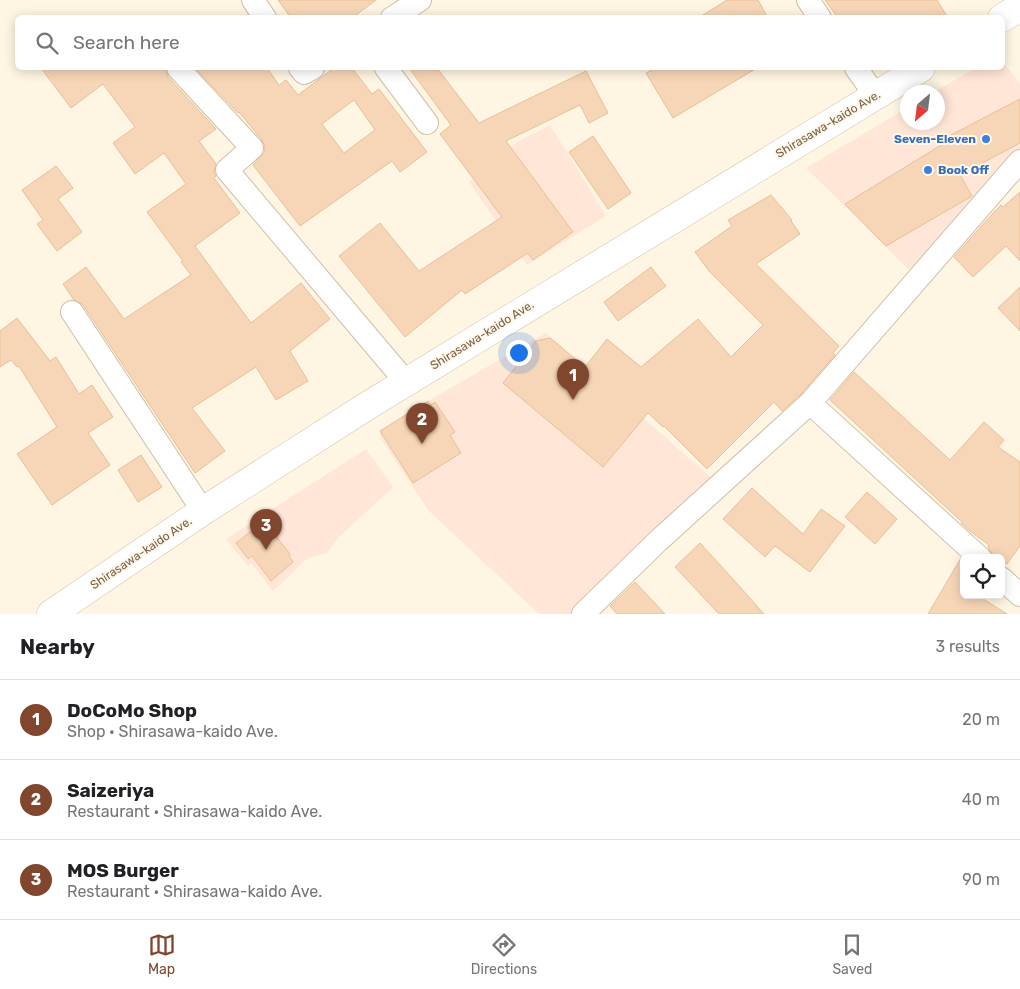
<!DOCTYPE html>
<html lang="en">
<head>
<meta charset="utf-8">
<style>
  :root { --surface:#fff; --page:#f2f2f2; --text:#202124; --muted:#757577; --line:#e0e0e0; --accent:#80472e }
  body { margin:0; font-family:Rubik,sans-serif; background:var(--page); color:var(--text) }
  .controls { position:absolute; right:15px; bottom:15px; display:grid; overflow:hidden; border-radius:8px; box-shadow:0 2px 12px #0003 }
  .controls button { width:45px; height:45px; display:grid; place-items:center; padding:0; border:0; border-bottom:1px solid var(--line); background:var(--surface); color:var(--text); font:25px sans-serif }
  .compass { position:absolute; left:900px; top:85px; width:45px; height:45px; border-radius:50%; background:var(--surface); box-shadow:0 2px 12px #0003; rotate:208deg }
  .you { position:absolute; left:518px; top:352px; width:18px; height:18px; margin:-12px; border:4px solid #fff; border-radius:50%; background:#1a73e8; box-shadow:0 0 0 8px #1a73e833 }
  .badge { display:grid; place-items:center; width:32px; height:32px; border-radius:50%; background:var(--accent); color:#fff; font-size:16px; font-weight:700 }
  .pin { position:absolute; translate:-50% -41px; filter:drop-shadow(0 1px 2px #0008) }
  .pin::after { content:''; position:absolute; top:26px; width:18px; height:15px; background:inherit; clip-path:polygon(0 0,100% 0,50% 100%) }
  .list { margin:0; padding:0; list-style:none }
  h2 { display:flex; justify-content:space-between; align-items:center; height:65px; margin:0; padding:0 20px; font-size:21px }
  h2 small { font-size:16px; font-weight:400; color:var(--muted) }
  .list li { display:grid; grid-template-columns:32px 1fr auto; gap:15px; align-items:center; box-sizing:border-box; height:80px; padding:0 20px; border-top:1px solid var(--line) }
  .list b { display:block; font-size:19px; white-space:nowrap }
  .list p { margin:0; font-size:16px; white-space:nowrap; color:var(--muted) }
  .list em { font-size:16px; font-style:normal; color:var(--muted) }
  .icon { flex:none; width:28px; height:28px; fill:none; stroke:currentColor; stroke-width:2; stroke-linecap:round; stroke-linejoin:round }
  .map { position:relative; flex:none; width:1020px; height:614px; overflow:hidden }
  .search { position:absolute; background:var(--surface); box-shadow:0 2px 12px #0003; left:15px; right:15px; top:15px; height:55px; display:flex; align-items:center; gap:12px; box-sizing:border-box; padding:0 18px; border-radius:8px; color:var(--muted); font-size:19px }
  .sheet { height:305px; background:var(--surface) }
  nav { display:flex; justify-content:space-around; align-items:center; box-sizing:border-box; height:70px; border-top:1px solid var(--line); background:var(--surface); font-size:14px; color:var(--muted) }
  nav a { display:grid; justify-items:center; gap:2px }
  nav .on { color:var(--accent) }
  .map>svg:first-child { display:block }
  .commercial { fill:#ffe6d6 }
  .building { fill:#f7d6b7; stroke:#ebbe96; fill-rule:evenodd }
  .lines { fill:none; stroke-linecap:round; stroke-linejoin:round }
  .minor-casing { stroke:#d1bea8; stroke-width:24 }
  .secondary-casing { stroke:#d7c1a7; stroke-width:29 }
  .minor { stroke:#fff; stroke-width:22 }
  .secondary { stroke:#fff; stroke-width:28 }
  .shop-dot { fill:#3f7fe0; stroke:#fff9eb; stroke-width:2 }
  .labels { text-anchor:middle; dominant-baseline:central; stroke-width:4; stroke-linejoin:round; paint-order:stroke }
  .street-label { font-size:12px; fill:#795d46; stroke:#fff9eb }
  .shop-label { font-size:12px; font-weight:bold; fill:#366cbe; stroke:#fff9eb; text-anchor:end }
</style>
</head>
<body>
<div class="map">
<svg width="1020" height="614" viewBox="0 0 1020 614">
  <rect width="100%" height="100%" fill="#fef6e2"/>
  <g class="commercial">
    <polygon points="1003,62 1020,84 1020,148 909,270 806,168 907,108 908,122 938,122 938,92 934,92 975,68 1002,68"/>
    <polygon points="550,125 606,216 527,265 469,182 517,142"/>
    <polygon points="546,333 713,479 572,614 539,614 429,511 381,439 380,431 428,401"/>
    <polygon points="366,449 393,487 339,537 327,553 308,558 273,591 251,563 248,566 226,539"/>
  </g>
  <g class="building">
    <polygon points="278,0 376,0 352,18 291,18"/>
    <polygon points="727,0 758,0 768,18 698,18"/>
    <polygon points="825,0 937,0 948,18 838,18"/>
    <polygon points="41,68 165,68 168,77 216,129 199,141 216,164 214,172 216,176 214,178 240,213 195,246 251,323 301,283 330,319 290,351 308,381 276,400 256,367 192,408 225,451 195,473 83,305 74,300 63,284 86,267 124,319 191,275 181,262 183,261 147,212 186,184 164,153 135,174 113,143 135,127 103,84 71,108"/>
    <path d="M195,68H267L279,85L286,80L298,95L334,68H352L372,94L379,89L427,152L400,172L392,161L300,226L253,165L264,153L265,146L262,140L239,112L238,113ZM354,100L375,130L344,153L322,124Z"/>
    <polygon points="409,68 437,68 479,123 586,71 608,113 589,123 580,105 506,141 573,232 533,260 528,253 465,294 462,290 405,337 339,256 380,223 419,271 502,217 440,134 451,125"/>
    <polygon points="656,68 757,68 673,118 646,73"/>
    <polygon points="1020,99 1020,143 960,175 972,196 886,246 845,204 951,139 949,136"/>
    <polygon points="593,136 631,193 608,209 569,152"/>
    <polygon points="56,166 73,188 58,199 82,232 57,251 37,224 43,220 22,190"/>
    <polygon points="1020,192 1020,261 1006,246 973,277 954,257 993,213 1001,205 1003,207"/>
    <polygon points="771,195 792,220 791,221 800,234 756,264 839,346 833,353 835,355 801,394 782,411 774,402 707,469 664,426 663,427 648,413 603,467 503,383 536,341 550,338 585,367 607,339 641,367 698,319 731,357 763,325 709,271 695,252 732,226 728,220"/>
    <polygon points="651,267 666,286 618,321 604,302"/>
    <polygon points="1020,287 1020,331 998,308"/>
    <polygon points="17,318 50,361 56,357 79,394 92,385 113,417 88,433 110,465 52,505 17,454 57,427 19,366 17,367 11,360 0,367 0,331"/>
    <polygon points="854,372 950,460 984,422 1004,440 998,447 1020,462 1020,546 1007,564 1001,560 1001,558 998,558 992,554 988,547 989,545 970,531 961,523 962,522 830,400"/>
    <polygon points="428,401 431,405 435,402 455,432 450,435 461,453 413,483 380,431"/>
    <polygon points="141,455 162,487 138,502 118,470"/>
    <polygon points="752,488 803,534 821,509 845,526 810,572 775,546 765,557 723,519"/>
    <polygon points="867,492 897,519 875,544 845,517"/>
    <polygon points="264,521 290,554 289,556 293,562 271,581 252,556 248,559 236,543"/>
    <polygon points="700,543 740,587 764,614 719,614 675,567"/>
    <polygon points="961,558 964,561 964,595 977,595 1007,614 928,614"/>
    <polygon points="635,582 665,614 617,614 610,606"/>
  </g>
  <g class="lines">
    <g class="minor-casing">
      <g id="minor">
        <polyline points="253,0 265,18"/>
        <polyline points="808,0 820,18"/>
        <polyline points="392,18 420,0"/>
        <polyline points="178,68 252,148 227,170 406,382"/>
        <polyline points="300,68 304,73 313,68"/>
        <polyline points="386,68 427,123"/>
        <polyline points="856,68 875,95"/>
        <polyline points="72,312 203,511"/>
        <polyline points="810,403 980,558"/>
        <polyline points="1001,578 1020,595"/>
        <polyline points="583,614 658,541 810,403 1020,161"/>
      </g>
    </g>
    <g class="secondary-casing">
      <g id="secondary">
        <polyline points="1002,18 1020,7"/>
        <polyline points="51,614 203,511 367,406 921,68"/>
      </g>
    </g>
    <use href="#minor" class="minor"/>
    <use href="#secondary" class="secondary"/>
  </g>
  <g class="shop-dot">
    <circle cx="986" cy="139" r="5"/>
    <circle cx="928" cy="170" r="5"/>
  </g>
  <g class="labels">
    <g class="street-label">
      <text transform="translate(828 124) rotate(-31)">Shirasawa-kaido Ave.</text>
      <text transform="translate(482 335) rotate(-32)">Shirasawa-kaido Ave.</text>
      <text transform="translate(141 553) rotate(-34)">Shirasawa-kaido Ave.</text>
    </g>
    <g class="shop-label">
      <text x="976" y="139">Seven-Eleven</text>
      <text x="938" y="170" text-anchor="start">Book Off</text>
    </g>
  </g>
</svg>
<div class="controls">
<button><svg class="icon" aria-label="locate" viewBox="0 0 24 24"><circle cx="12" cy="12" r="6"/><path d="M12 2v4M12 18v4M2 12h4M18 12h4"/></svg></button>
</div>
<svg class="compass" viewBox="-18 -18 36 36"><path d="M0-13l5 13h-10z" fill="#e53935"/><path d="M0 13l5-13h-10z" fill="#757577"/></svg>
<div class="you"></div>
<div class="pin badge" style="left:573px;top:400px">1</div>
<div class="pin badge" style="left:422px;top:444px">2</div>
<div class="pin badge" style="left:266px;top:550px">3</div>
<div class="search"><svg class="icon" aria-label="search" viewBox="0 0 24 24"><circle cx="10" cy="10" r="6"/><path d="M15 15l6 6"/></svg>Search here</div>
</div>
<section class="sheet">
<h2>Nearby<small>3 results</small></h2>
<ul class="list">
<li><span class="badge">1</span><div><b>DoCoMo Shop</b><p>Shop · Shirasawa-kaido Ave.</p></div><em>20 m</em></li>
<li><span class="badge">2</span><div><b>Saizeriya</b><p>Restaurant · Shirasawa-kaido Ave.</p></div><em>40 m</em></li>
<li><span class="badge">3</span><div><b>MOS Burger</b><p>Restaurant · Shirasawa-kaido Ave.</p></div><em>90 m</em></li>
</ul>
</section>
<nav>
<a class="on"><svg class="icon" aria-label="map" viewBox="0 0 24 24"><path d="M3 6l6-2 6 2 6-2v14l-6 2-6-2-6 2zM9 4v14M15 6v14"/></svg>Map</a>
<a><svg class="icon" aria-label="directions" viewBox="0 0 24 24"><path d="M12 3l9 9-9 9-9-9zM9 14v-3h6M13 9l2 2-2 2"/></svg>Directions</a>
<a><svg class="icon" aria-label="saved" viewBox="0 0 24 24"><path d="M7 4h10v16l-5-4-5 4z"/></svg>Saved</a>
</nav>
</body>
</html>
